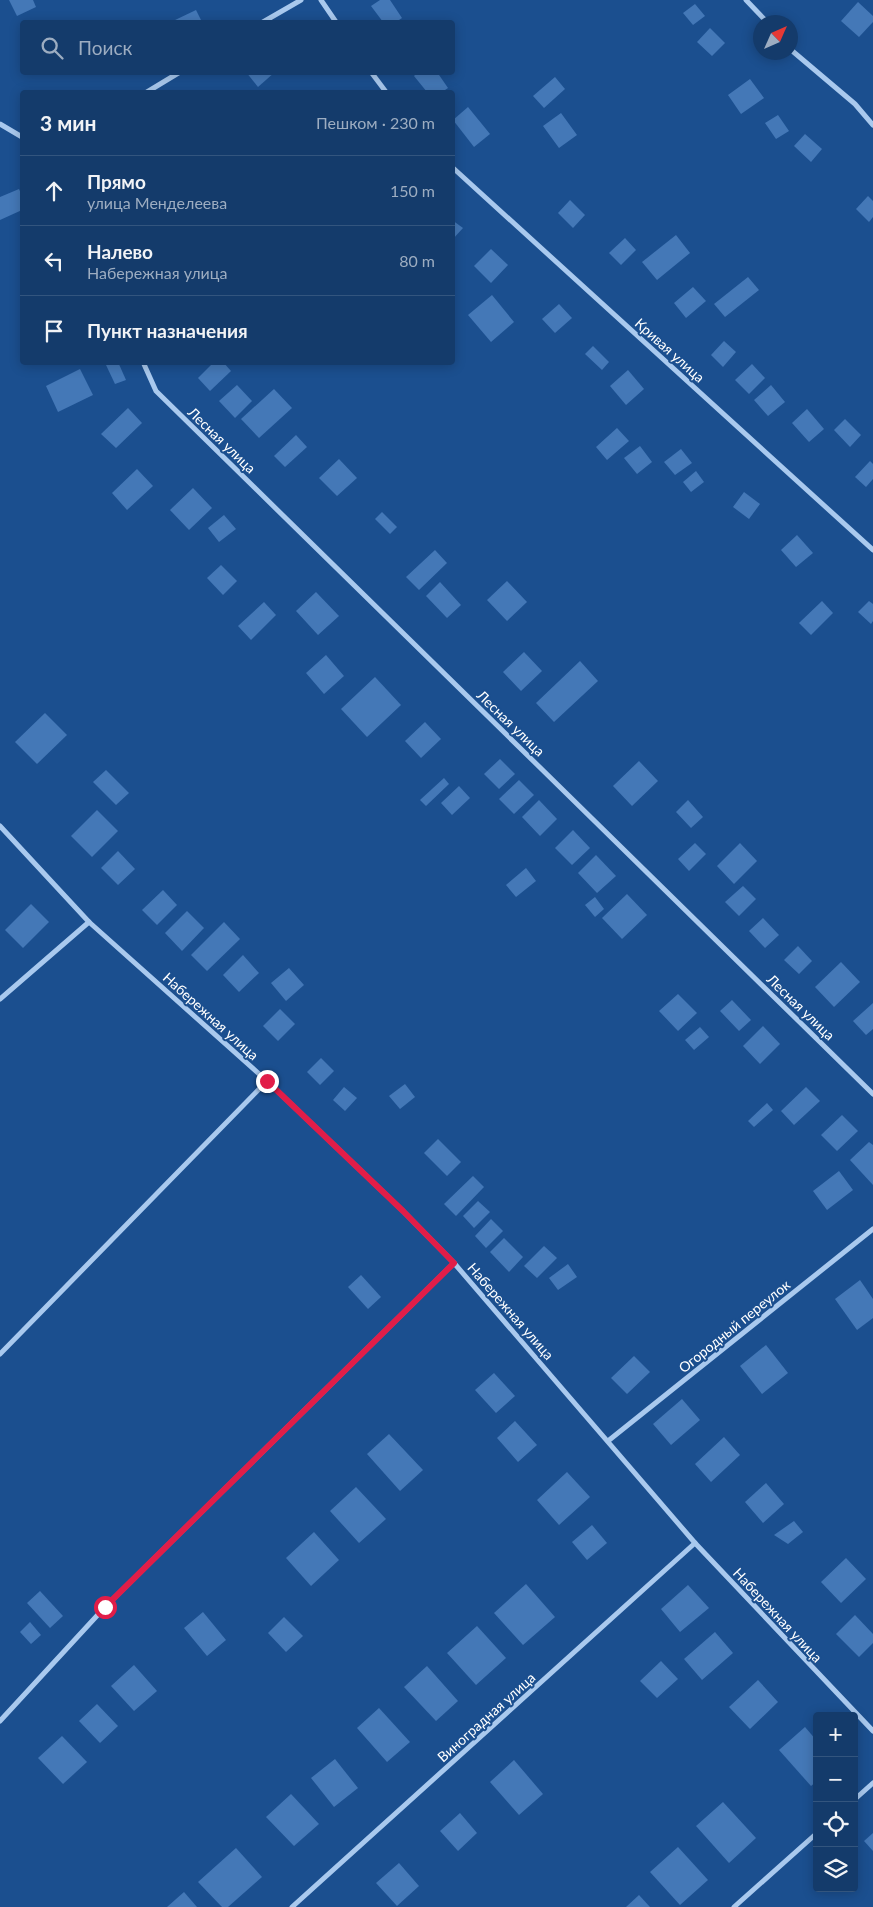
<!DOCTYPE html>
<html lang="ru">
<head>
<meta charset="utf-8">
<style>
  :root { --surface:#143b6b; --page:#214673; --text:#f1f3f6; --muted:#9dadc1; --line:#33557e }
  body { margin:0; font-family:Lato,sans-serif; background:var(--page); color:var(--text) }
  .controls { position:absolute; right:15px; bottom:15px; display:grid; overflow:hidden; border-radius:5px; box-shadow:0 2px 12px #0003 }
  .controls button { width:45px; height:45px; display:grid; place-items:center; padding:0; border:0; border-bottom:1px solid var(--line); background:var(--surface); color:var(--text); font:25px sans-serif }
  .compass { position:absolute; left:753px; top:15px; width:45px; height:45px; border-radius:50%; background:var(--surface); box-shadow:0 2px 12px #0003; rotate:45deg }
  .stop { position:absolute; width:15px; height:15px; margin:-11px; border:4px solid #e11d48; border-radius:50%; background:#fff }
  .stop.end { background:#e11d48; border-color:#fff; box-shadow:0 1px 5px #0008 }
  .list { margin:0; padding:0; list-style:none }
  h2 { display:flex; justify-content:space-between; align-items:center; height:65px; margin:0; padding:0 20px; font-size:21px }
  h2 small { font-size:16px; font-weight:400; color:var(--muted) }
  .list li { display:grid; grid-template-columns:32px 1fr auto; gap:15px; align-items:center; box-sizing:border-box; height:70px; padding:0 20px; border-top:1px solid var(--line) }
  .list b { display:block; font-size:19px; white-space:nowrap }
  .list p { margin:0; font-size:16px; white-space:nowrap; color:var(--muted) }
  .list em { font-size:16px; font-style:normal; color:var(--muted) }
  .icon { flex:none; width:28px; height:28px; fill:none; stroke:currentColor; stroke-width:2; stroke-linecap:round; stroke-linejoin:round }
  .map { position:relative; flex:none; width:873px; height:1907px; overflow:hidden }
  .search { position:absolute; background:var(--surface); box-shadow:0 2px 12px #0003; left:20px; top:20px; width:435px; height:55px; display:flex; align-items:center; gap:12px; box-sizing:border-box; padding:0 18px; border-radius:5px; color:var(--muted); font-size:19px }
  .panel { position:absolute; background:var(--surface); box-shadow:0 2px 12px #0003; left:20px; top:90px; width:435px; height:275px; border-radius:5px }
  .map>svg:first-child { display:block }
  .building { fill:#4478b7 }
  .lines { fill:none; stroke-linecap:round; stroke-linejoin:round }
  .street { stroke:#a9c9ee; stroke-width:5 }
  .route { stroke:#e11d48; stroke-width:6 }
  .labels { text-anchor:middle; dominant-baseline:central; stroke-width:4; stroke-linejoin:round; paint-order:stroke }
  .street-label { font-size:14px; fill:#fff; stroke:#1b4f8f }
</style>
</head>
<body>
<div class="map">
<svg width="873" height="1907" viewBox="0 0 873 1907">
  <rect width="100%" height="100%" fill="#1b4f8f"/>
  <g class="building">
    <polygon points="9,0 33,0 36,7 17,16"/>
    <polygon points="380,0 390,0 402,18 396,22 383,22 371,6"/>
    <polygon points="858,2 873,16 873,22 859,37 841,21"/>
    <polygon points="695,4 705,16 693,25 683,13"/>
    <polygon points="196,10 202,22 174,22 173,21"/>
    <polygon points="710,28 725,43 712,56 697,42"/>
    <polygon points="246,72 275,72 258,87"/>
    <polygon points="418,72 437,72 448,88 442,92 427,92 414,76"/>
    <polygon points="555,77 565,89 544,108 533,96"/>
    <polygon points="750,79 764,98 741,114 728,95"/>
    <polygon points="468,107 490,134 474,147 453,120"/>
    <polygon points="561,113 577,135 559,148 543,126"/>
    <polygon points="778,115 789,131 776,139 765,123"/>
    <polygon points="805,134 822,149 811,162 794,146"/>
    <polygon points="19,189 22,196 22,210 0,220 0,197"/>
    <polygon points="868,196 873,201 873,217 869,222 856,209"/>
    <polygon points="570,200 585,215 573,228 558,213"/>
    <polygon points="452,220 463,228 452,240"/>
    <polygon points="676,235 690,253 657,280 642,262"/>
    <polygon points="625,238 636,250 621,265 609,253"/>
    <polygon points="491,249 508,265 491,283 474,266"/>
    <polygon points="748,277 759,290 725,317 714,304"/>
    <polygon points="693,287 706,301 686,318 674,303"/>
    <polygon points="492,295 514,322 491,342 468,315"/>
    <polygon points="559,304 572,318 555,333 542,319"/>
    <polygon points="724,341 736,352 723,367 711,355"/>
    <polygon points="593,346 609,362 602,370 585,354"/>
    <polygon points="111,362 118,362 126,380 115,384 106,365"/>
    <polygon points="214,362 223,362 231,371 210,391 198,378"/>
    <polygon points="752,364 765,378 749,394 735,380"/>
    <polygon points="80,369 93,395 58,412 46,386"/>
    <polygon points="628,370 644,389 626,405 610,386"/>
    <polygon points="237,385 252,401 235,418 219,401"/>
    <polygon points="771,385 785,402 768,416 754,400"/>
    <polygon points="274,389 292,408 259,438 241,419"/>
    <polygon points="128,408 142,423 116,448 101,434"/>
    <polygon points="807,409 824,429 809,442 792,423"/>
    <polygon points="845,419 861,435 850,447 834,430"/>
    <polygon points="617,428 629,441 607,460 596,447"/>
    <polygon points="296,435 307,447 285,467 274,456"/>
    <polygon points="640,446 652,462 637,474 624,458"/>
    <polygon points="681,449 692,463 675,475 664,462"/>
    <polygon points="339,459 357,478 337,496 319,478"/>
    <polygon points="870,461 873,464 873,479 866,487 855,477"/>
    <polygon points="137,469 153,486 127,510 112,493"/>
    <polygon points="696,471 704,482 691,492 683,482"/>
    <polygon points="193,488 212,508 189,530 170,510"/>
    <polygon points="744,492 760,504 749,519 733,507"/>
    <polygon points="382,512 397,527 390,534 375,519"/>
    <polygon points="224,515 236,529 219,542 208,528"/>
    <polygon points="797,535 813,553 796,567 781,550"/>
    <polygon points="435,550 447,563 419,590 406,577"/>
    <polygon points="221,565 237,581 223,595 207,578"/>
    <polygon points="507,581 527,602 507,621 487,600"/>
    <polygon points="440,582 461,605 447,618 426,596"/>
    <polygon points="316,592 339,616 318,635 296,611"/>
    <polygon points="822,601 833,613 811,635 799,623"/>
    <polygon points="869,601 873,604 873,621 871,624 858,612"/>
    <polygon points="264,602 276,615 251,640 238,626"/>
    <polygon points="524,652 542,671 521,691 503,672"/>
    <polygon points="326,655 344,676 324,694 306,673"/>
    <polygon points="580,661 598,681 554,722 536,703"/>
    <polygon points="375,677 401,705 367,737 341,709"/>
    <polygon points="45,713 67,735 37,764 15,742"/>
    <polygon points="425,722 441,739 421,758 405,741"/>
    <polygon points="500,759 515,774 499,789 484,774"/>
    <polygon points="639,761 658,781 632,806 613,786"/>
    <polygon points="106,770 129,793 116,805 93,782"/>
    <polygon points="444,778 449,784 426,806 420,800"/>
    <polygon points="519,780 534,795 514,814 499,799"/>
    <polygon points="459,786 470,798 452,815 441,803"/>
    <polygon points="539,800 557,819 540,836 522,817"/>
    <polygon points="688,800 703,817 691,828 676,812"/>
    <polygon points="97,810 118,831 92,857 71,836"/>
    <polygon points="573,830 590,848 572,865 555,848"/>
    <polygon points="695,843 706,854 689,871 678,859"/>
    <polygon points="740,843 757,861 734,884 717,866"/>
    <polygon points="118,851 135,869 118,885 101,868"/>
    <polygon points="596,855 616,876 597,893 578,873"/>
    <polygon points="526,868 536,881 516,897 506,885"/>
    <polygon points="743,886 756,899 739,916 725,902"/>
    <polygon points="163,890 177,905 157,925 142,910"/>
    <polygon points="627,894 647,915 622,939 602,918"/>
    <polygon points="595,897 604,909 595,917 585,905"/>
    <polygon points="31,904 49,922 23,948 5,930"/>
    <polygon points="187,911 204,928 182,951 165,933"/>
    <polygon points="763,918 779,935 765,948 749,931"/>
    <polygon points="224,922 240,939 207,971 191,955"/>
    <polygon points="798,946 812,961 799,974 784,960"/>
    <polygon points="243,955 259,973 239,992 223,975"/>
    <polygon points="841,962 860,982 834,1007 815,987"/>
    <polygon points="289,968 304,985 286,1001 271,983"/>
    <polygon points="678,994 697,1013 678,1031 659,1011"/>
    <polygon points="732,1000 751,1020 739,1031 720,1011"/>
    <polygon points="873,1003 873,1029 866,1035 853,1021"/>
    <polygon points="280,1009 295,1024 278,1041 263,1026"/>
    <polygon points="763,1026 780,1044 760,1064 743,1046"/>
    <polygon points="700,1027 709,1037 694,1050 685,1040"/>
    <polygon points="321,1058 334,1071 320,1085 307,1072"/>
    <polygon points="405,1084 415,1097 400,1109 389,1096"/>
    <polygon points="344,1087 357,1098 345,1111 333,1100"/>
    <polygon points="806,1087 820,1101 794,1125 781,1111"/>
    <polygon points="767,1103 773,1110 754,1127 748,1121"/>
    <polygon points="842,1115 858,1131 837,1151 821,1135"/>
    <polygon points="438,1139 461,1162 447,1176 424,1153"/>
    <polygon points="869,1142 873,1145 873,1185 850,1160"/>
    <polygon points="839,1171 853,1190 827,1210 813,1191"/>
    <polygon points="473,1176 484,1187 456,1216 444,1204"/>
    <polygon points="478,1201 490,1212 474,1228 463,1216"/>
    <polygon points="491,1219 503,1231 486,1248 475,1236"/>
    <polygon points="504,1238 523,1257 509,1272 490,1252"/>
    <polygon points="544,1246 557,1258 537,1278 524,1266"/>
    <polygon points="568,1264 577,1277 558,1290 549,1278"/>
    <polygon points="361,1275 381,1297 368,1309 348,1287"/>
    <polygon points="860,1280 873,1299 873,1318 857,1330 835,1299"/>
    <polygon points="766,1345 788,1373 762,1394 740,1366"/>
    <polygon points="634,1356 650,1372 627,1394 611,1378"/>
    <polygon points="494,1373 515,1396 496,1413 475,1390"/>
    <polygon points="682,1399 700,1420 671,1445 653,1424"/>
    <polygon points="515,1421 537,1445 518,1462 497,1438"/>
    <polygon points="389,1434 423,1470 400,1491 367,1454"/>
    <polygon points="724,1437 740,1455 711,1482 695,1464"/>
    <polygon points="567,1472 590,1497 559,1525 537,1500"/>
    <polygon points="766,1483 784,1504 763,1523 745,1502"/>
    <polygon points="356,1487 386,1519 359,1543 330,1511"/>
    <polygon points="794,1521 803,1532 788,1544 774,1535"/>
    <polygon points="592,1525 607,1543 587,1560 572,1542"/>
    <polygon points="314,1532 339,1560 311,1586 286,1558"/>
    <polygon points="846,1558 866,1579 841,1603 821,1582"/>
    <polygon points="526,1584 555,1617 523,1645 494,1613"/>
    <polygon points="688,1585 709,1608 680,1632 661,1609"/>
    <polygon points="40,1591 63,1616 50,1628 27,1603"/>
    <polygon points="203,1612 226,1640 207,1656 184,1628"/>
    <polygon points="855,1615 873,1634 873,1643 859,1657 836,1634"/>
    <polygon points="284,1617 303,1636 286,1652 268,1633"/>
    <polygon points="30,1622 41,1635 31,1644 20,1632"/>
    <polygon points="477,1626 506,1658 476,1685 447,1653"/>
    <polygon points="715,1632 733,1653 702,1680 684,1659"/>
    <polygon points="661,1661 678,1679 657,1698 640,1681"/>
    <polygon points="134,1665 157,1691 134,1711 111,1686"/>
    <polygon points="427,1666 458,1701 436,1721 404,1687"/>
    <polygon points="758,1680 778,1702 750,1729 729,1707"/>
    <polygon points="97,1704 118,1726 100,1743 79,1721"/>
    <polygon points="379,1708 410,1742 387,1762 357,1728"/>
    <polygon points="805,1727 817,1741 817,1781 811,1786 779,1750"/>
    <polygon points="62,1736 87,1762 63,1784 38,1758"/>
    <polygon points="335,1759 358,1788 334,1807 311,1778"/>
    <polygon points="514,1760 543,1794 519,1815 490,1782"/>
    <polygon points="291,1794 319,1824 294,1846 266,1817"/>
    <polygon points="723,1802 756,1838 729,1863 696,1826"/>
    <polygon points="460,1813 477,1833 458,1851 440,1831"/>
    <polygon points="873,1833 873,1851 864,1841"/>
    <polygon points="678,1847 708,1880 680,1905 650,1872"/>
    <polygon points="236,1848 262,1877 228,1907 222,1907 198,1882"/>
    <polygon points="399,1863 419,1886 397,1906 376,1883"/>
    <polygon points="184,1892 197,1907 167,1907"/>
    <polygon points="639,1895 650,1907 626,1907"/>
  </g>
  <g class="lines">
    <g class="street">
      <polyline points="321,0 336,22"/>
      <polyline points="746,0 767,22"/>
      <polyline points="263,22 301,0"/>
      <polyline points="790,49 855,104 873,125"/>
      <polyline points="371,72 386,92"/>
      <polyline points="147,92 180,72"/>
      <polyline points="0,124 22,137"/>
      <polyline points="452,167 873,550"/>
      <polyline points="143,362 156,391 873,1094"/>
      <polyline points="0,826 89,922 267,1081 403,1211 454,1263 695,1543 873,1731"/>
      <polyline points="0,999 89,922"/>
      <polyline points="0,1354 267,1081"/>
      <polyline points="608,1441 873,1229"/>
      <polyline points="0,1721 105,1607 454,1263"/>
      <polyline points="854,1800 873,1783"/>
      <polyline points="292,1907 695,1543"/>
      <polyline points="734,1907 817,1833"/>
    </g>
  </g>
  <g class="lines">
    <polyline class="route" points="105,1607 454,1263 403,1211 267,1081"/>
  </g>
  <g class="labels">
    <g class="street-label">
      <text transform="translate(670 350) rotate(42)">Кривая улица</text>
      <text transform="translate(222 440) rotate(44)">Лесная улица</text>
      <text transform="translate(511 723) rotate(44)">Лесная улица</text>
      <text transform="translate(801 1007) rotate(44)">Лесная улица</text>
      <text transform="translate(211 1016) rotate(42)">Набережная улица</text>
      <text transform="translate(511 1311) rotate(49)">Набережная улица</text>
      <text transform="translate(734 1326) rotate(-39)">Огородный переулок</text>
      <text transform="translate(778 1615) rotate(47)">Набережная улица</text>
      <text transform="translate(486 1717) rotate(-42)">Виноградная улица</text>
    </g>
  </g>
</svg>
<div class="controls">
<button>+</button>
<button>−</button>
<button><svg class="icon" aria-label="locate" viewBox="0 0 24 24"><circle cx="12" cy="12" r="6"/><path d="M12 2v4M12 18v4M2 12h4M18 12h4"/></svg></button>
<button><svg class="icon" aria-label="layers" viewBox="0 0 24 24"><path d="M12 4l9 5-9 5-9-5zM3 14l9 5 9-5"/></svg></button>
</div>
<svg class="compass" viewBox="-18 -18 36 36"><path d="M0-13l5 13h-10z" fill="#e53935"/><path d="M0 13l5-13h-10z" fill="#9dadc1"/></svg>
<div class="stop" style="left:105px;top:1607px"></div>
<div class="stop end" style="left:267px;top:1081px"></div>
<div class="search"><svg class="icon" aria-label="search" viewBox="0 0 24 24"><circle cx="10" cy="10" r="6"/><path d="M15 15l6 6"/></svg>Поиск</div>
<section class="panel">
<h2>3 мин<small>Пешком · 230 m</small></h2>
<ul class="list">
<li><svg class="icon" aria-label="ahead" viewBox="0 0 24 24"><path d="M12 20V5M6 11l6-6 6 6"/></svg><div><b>Прямо</b><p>улица Менделеева</p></div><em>150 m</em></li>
<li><svg class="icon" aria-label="left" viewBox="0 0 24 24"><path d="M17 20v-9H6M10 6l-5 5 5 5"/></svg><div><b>Налево</b><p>Набережная улица</p></div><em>80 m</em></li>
<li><svg class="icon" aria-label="arrive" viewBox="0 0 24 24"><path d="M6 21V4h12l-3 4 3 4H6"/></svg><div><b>Пункт назначения</b></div></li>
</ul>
</section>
</div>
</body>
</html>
